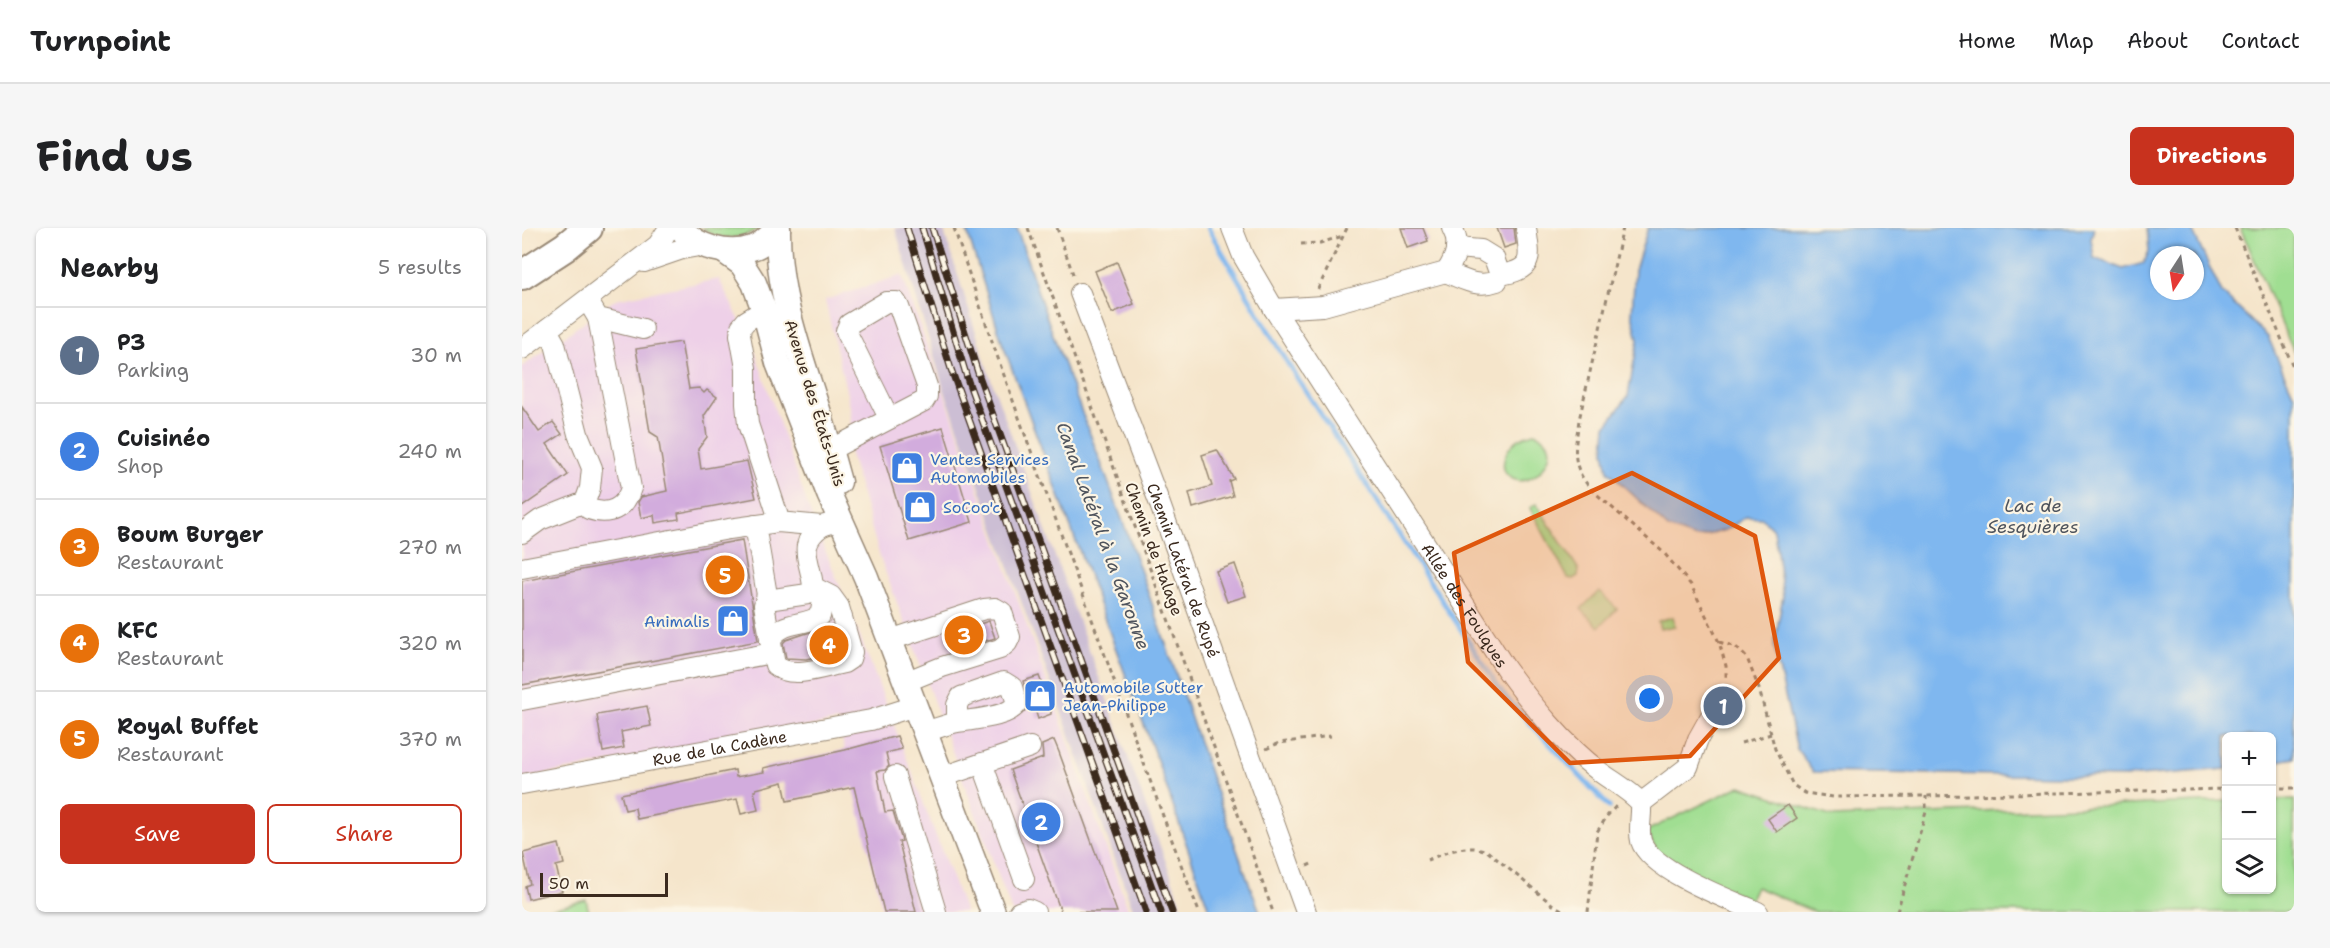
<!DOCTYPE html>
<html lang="en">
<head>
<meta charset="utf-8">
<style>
  :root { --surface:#fff; --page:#f6f6f6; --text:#202124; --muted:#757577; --line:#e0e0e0; --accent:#c8321e }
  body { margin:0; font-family:"Shantell Sans",sans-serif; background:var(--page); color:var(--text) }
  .controls { position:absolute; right:18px; bottom:18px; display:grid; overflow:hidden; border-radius:9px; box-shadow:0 2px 4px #0004 }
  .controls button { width:54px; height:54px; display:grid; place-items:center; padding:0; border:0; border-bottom:2px solid var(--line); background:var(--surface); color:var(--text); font:30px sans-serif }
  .compass { position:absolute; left:1628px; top:18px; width:54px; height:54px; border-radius:50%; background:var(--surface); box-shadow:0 2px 4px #0004; rotate:192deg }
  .scale { position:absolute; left:18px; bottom:15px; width:128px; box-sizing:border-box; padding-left:6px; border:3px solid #3b2a1e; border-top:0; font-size:16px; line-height:21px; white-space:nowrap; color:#3b2a1e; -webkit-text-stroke:4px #fcf5e5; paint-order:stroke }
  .you { position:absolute; left:1128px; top:471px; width:21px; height:21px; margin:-15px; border:4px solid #fff; border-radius:50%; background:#1a73e8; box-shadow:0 0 0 9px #1a73e833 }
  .badge { display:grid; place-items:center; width:39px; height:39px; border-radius:50%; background:var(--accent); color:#fff; font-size:20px; font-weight:700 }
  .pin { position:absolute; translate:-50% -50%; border:3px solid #fff; box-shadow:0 2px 6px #0006 }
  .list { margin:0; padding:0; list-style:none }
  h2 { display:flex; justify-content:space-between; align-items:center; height:78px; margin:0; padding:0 24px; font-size:26px }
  h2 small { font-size:20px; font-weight:400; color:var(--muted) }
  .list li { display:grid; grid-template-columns:39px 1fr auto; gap:18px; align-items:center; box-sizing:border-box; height:96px; padding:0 24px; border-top:2px solid var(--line) }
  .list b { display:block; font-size:22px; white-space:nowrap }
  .list p { margin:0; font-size:20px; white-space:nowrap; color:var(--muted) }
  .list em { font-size:20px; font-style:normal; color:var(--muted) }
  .actions { display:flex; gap:12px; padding:18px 24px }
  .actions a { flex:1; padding:14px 0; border:2px solid var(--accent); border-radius:9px; text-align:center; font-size:21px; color:var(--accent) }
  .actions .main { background:var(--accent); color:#fff }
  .icon { flex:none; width:33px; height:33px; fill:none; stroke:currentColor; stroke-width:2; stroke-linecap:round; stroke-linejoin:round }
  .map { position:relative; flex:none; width:1772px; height:684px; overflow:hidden; border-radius:9px }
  header { display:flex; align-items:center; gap:36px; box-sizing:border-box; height:84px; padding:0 30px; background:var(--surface); border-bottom:2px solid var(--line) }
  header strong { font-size:28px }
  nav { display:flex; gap:33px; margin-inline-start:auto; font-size:21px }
  .intro { display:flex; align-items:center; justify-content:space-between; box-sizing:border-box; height:144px; padding:0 36px }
  h1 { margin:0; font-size:42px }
  .button { padding:15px 27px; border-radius:9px; background:var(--accent); color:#fff; font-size:21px; font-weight:700 }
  main { display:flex; gap:36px; padding:0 36px }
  aside { flex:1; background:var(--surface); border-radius:9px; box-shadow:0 2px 4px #0004 }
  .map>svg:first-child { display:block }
  .built { fill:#eed0e8 }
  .industrial { fill:#ccbed4 }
  .green { fill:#a0de92; stroke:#6e8458; stroke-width:1.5 }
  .water { fill:#7fb7ef; stroke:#5d7086; stroke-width:1.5; fill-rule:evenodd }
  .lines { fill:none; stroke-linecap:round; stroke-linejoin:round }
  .stream { stroke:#7fb7ef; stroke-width:5 }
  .building { fill:#d2acdd }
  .minor-casing { stroke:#988874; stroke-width:22 }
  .major-casing { stroke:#988874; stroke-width:27 }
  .highway-casing { stroke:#988874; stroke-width:32 }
  .path { stroke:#988874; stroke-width:3; stroke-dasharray:4.5 4.5; stroke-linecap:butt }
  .minor { stroke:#fff; stroke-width:20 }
  .major { stroke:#fff; stroke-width:24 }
  .highway { stroke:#fff; stroke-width:28 }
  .rail-casing { stroke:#3b2a1e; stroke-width:7 }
  .rail { stroke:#fcf5e5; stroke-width:4.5; stroke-dasharray:14; stroke-linecap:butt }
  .marked { fill:#df570d; fill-opacity:0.2; stroke:#df570d; stroke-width:4.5; stroke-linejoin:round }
  .labels { text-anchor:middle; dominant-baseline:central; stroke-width:4.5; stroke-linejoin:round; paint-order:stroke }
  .street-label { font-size:16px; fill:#3b2a1e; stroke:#fcf5e5 }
  .shop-label { font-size:16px; fill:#366cbe; stroke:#fcf5e5; text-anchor:start }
  .water-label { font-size:18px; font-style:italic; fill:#4f545d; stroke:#fcf5e5 }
</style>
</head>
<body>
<header>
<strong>Turnpoint</strong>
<nav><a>Home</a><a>Map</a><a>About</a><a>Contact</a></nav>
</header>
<div class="intro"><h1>Find us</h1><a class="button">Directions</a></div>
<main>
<aside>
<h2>Nearby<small>5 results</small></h2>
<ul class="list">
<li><span class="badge" style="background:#5c6f8a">1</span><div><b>P3</b><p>Parking</p></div><em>30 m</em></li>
<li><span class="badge" style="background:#3f7fe0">2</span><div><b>Cuisinéo</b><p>Shop</p></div><em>240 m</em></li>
<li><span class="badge" style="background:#e8710a">3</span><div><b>Boum Burger</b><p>Restaurant</p></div><em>270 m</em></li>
<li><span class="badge" style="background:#e8710a">4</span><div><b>KFC</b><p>Restaurant</p></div><em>320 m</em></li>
<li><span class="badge" style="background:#e8710a">5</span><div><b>Royal Buffet</b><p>Restaurant</p></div><em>370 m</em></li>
</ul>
<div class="actions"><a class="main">Save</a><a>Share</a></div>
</aside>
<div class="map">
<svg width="1772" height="684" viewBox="0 0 1772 684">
  <rect width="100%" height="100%" fill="#fcf5e5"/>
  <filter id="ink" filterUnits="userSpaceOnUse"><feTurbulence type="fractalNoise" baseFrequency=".0167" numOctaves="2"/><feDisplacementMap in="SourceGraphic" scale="12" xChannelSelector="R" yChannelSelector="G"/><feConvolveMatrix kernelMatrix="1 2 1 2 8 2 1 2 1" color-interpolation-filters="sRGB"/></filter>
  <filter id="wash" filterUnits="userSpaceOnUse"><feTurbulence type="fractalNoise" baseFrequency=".008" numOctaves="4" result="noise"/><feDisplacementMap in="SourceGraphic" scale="24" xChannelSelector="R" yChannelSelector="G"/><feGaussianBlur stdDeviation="1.35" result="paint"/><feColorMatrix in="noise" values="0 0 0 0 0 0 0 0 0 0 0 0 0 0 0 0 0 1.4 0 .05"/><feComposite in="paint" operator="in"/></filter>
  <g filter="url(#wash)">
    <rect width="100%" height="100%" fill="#f5e5cb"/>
    <g class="built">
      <polygon points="380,47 607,684 490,684 358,329 328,226 329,183 303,72"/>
      <polygon points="197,51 232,121 288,284 348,434 443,684 361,684 316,493 0,550 0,139 94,71"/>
    </g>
    <polygon class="industrial" points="373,0 421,0 466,143 662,684 612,684 421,158"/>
    <g class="green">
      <path d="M180,0H238C219,12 198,14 180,0Z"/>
      <polygon points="1718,0 1772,0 1772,125 1726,17"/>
      <path d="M1012,205C1048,216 1014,262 991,251C975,244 982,224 992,215C998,209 1004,207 1012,205Z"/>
      <polygon points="1014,276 1057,342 1056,348 1051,351 1046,350 1008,280"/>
      <polygon points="1077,363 1095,381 1077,399 1059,381"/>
      <polygon points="1151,389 1153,398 1138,401 1136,393"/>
      <polygon points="1218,558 1311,589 1704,573 1704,662 1750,662 1750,572 1772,571 1772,684 1293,684 1234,659 1228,672 1138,628 1124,603"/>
      <polygon points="64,672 67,684 19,684"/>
    </g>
    <g class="water">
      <path d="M444,0H495C528,107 571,210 609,316C653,438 691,562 738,684H688L635,532L480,114Z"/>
      <path d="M1126,0H1572L1569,11L1572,30L1601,41L1622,35L1627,23L1625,0H1669L1700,65L1746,109L1772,168V530L1750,534V508H1704V541L1604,549L1291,544L1275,521L1252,418L1261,368L1252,302L1240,290L1224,289L1204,302L1173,310L1146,300L1086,243L1082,224L1084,198L1106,168L1116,112L1110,86L1113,42ZM1637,27H1673V63H1637Z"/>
    </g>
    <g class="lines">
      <polyline class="stream" points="686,0 768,139 981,466 1087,579"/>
    </g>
    <g id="blocks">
      <g class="building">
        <polygon points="879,0 901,0 906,13 886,20"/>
        <polygon points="975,0 992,0 994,16 982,20"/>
        <polygon points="595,34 612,76 590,85 573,43"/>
        <polygon points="159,114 167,161 177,160 182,165 185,162 195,169 182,188 185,209 176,221 179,241 225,233 234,270 156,285 157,291 133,295 132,287 119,290 116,274 119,269 145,263 136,209 128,204 114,121"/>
        <polygon points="0,179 17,204 31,194 40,206 25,216 46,247 0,279"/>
        <polygon points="421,199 450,294 387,313 358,218"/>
        <polygon points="695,222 712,251 707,253 711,268 671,280 667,265 690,258 680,227"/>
        <polygon points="220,312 236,413 0,457 0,353"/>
        <polygon points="713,336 724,368 705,374 694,343"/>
        <polygon points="467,393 473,410 429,424 423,407"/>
        <polygon points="310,397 317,424 284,431 264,430 261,415 264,412"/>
        <polygon points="517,448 529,480 529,486 516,491 512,478 509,479 501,453"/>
        <polygon points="125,478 129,498 99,504 102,520 81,524 75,487"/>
        <polygon points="375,508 380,521 364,525 367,538 363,542 355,543 363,584 371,583 380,613 377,614 394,684 362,684 332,559 265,573 261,554 234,561 234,563 232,563 236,582 219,586 215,571 115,591 113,580 103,582 99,566 213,542 214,549 242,544 241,540 323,522"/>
        <polygon points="532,512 537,524 595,684 539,684 488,542 521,530 520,517"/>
        <polygon points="1266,577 1275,590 1255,604 1246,591"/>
        <polygon points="37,616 42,636 34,638 40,663 6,671 3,658 8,656 1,625"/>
      </g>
    </g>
  </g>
  <g filter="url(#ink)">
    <use href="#blocks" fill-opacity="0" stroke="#988874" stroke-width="1.5"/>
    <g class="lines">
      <g class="minor-casing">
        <g id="minor">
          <path id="s1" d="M710,0L721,28L752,81L984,441C1011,478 1041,516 1078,544C1093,555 1107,562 1119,575C1120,588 1116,601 1119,613C1128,642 1208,672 1236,684"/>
          <polyline points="122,34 160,21 183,17"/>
          <path d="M924,44C942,52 956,60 975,53L978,47L972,30L959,22L934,20"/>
          <path d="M978,47C1013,41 1008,31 1004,0"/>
          <path id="s2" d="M558,65L636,271L784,684"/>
          <polyline points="70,80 76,90 121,101"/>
          <path d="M752,81L801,78L924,44C934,30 939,15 930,0"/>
          <polyline points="242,82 224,93 219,99 218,107 224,140 224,176 226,196 255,285 256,294"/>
          <path d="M25,102L33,116L56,206L70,240L68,260L63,274L67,281C87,288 103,281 109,260L76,90"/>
          <polyline points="0,121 136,17 147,0"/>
          <polyline points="308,222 402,173 405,168 405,158 377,79 374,74 364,74 327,96 324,103 367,190"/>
          <path d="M233,297L245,367L252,371L286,366L291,359C289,332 273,317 300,298"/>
          <polyline points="0,305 18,292 63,274"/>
          <polyline points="0,340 207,301 256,294 300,298 319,292"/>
          <path d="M245,367L242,377L253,437C270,452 301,439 322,435L328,431L330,424L317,379L309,368L291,359"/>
          <polyline points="368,412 462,381 473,380 480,384 488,409 485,415 478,421 420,439 383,454"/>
          <path d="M248,413C258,392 281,399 298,388L301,373L291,359"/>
          <polyline points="0,472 250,425"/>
          <path d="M403,504C413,501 425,496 436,494C452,491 485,490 495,476L490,459L482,454L439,469L435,477V494"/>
          <polyline points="460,535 502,651"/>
          <polyline points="373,548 414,684"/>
          <polyline points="420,549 508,519"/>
          <path id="s3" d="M0,556L349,492L393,478"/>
          <polyline points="1119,575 1166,539 1176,511 1190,486 1205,469"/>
          <polyline points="497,684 506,681 513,684"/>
        </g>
      </g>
      <g class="major-casing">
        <g id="major">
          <path d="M159,0C174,20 207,28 230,20C241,17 248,8 256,0"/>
          <path d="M256,0C255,63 276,120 295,179C303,203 310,229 317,254"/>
          <polyline points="202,23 220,36 232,55 242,82 256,135 307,266 344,349 471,684"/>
        </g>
      </g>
      <g class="highway-casing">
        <polyline id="highway" points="0,47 43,19 66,0"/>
      </g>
      <g class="path">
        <path d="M432,0C469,114 510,226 551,339C593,454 633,569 677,684"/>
        <polyline points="506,0 751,684"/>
        <polyline points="535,0 552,49"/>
        <path d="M1101,0L1057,192C1053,221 1048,238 1070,262L1142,325L1169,357L1197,414L1204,438V451"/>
        <polyline points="1713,0 1772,141"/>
        <polyline points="779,16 798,15 821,8"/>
        <polyline points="796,61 825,0"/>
        <polyline points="1197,414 1214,419 1225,430 1237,461 1253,521 1271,557 1283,565 1311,569 1404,568 1704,561"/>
        <polyline points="1219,515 1249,506"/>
        <polyline points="744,521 757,515 809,508"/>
        <polyline points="1750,560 1772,560"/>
        <path d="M905,632C926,624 943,615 965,623L1031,677L1044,684"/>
        <polyline points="785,638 792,635"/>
        <polyline points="1066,684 1075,604 1085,588 1096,576"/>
        <polyline points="1375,684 1404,584 1404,568"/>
      </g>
      <use href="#minor" class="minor"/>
      <use href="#major" class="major"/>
      <use href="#highway" class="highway"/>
      <g class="rail-casing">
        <g id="rail">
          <polyline points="385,0 429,141 624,684"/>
          <polyline points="400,0 446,153 639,684"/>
          <polyline points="410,0 457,148 650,684"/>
        </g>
      </g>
      <use href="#rail" class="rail"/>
    </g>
  </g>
  <path class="marked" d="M1110,245L1233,308L1257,430L1168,528L1048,535L946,434L932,325Z"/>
  <defs>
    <g id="shop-square" transform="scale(1.725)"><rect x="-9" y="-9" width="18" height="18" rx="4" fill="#3f7fe0" stroke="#fcf5e5"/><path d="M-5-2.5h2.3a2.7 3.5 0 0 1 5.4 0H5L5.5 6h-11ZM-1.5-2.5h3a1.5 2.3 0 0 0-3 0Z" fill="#fff"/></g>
  </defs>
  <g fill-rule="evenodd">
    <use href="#shop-square" x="385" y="240"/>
    <use href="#shop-square" x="398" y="279"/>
    <use href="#shop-square" x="211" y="393"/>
    <use href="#shop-square" x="518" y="468"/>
  </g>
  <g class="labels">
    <g class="street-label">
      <text transform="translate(293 175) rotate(73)">Avenue des États-Unis</text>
      <text transform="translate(632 321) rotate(70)">Chemin de Halage</text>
      <text stroke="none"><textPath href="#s2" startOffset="296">Chemin Latéral de Rupé</textPath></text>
      <text stroke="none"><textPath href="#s1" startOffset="444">Allée des Foulques</textPath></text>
      <text stroke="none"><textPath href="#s3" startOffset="201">Rue de la Cadène</textPath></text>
    </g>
    <g class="shop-label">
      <text x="408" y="231">Ventes Services<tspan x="408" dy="18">Automobiles</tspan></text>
      <text x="421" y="279">SoCoo'c</text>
      <text x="188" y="393" text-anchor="end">Animalis</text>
      <text x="541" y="459">Automobile Sutter<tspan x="541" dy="18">Jean-Philippe</tspan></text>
    </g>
    <g class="water-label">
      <text x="1511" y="278">Lac de<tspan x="1511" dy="21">Sesquières</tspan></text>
      <text transform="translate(581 308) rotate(70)">Canal Latéral à la Garonne</text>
    </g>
  </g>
</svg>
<div class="controls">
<button>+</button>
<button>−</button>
<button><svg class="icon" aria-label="layers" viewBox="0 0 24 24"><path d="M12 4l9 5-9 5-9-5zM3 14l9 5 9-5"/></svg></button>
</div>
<svg class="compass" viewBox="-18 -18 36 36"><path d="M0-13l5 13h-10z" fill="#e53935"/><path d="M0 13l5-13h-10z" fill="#757577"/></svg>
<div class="scale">50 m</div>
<div class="you"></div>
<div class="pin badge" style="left:1201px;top:478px;background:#5c6f8a">1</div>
<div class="pin badge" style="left:519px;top:594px;background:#3f7fe0">2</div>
<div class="pin badge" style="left:442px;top:407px;background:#e8710a">3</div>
<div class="pin badge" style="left:307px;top:417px;background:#e8710a">4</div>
<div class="pin badge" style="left:203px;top:347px;background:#e8710a">5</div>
</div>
</main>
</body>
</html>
